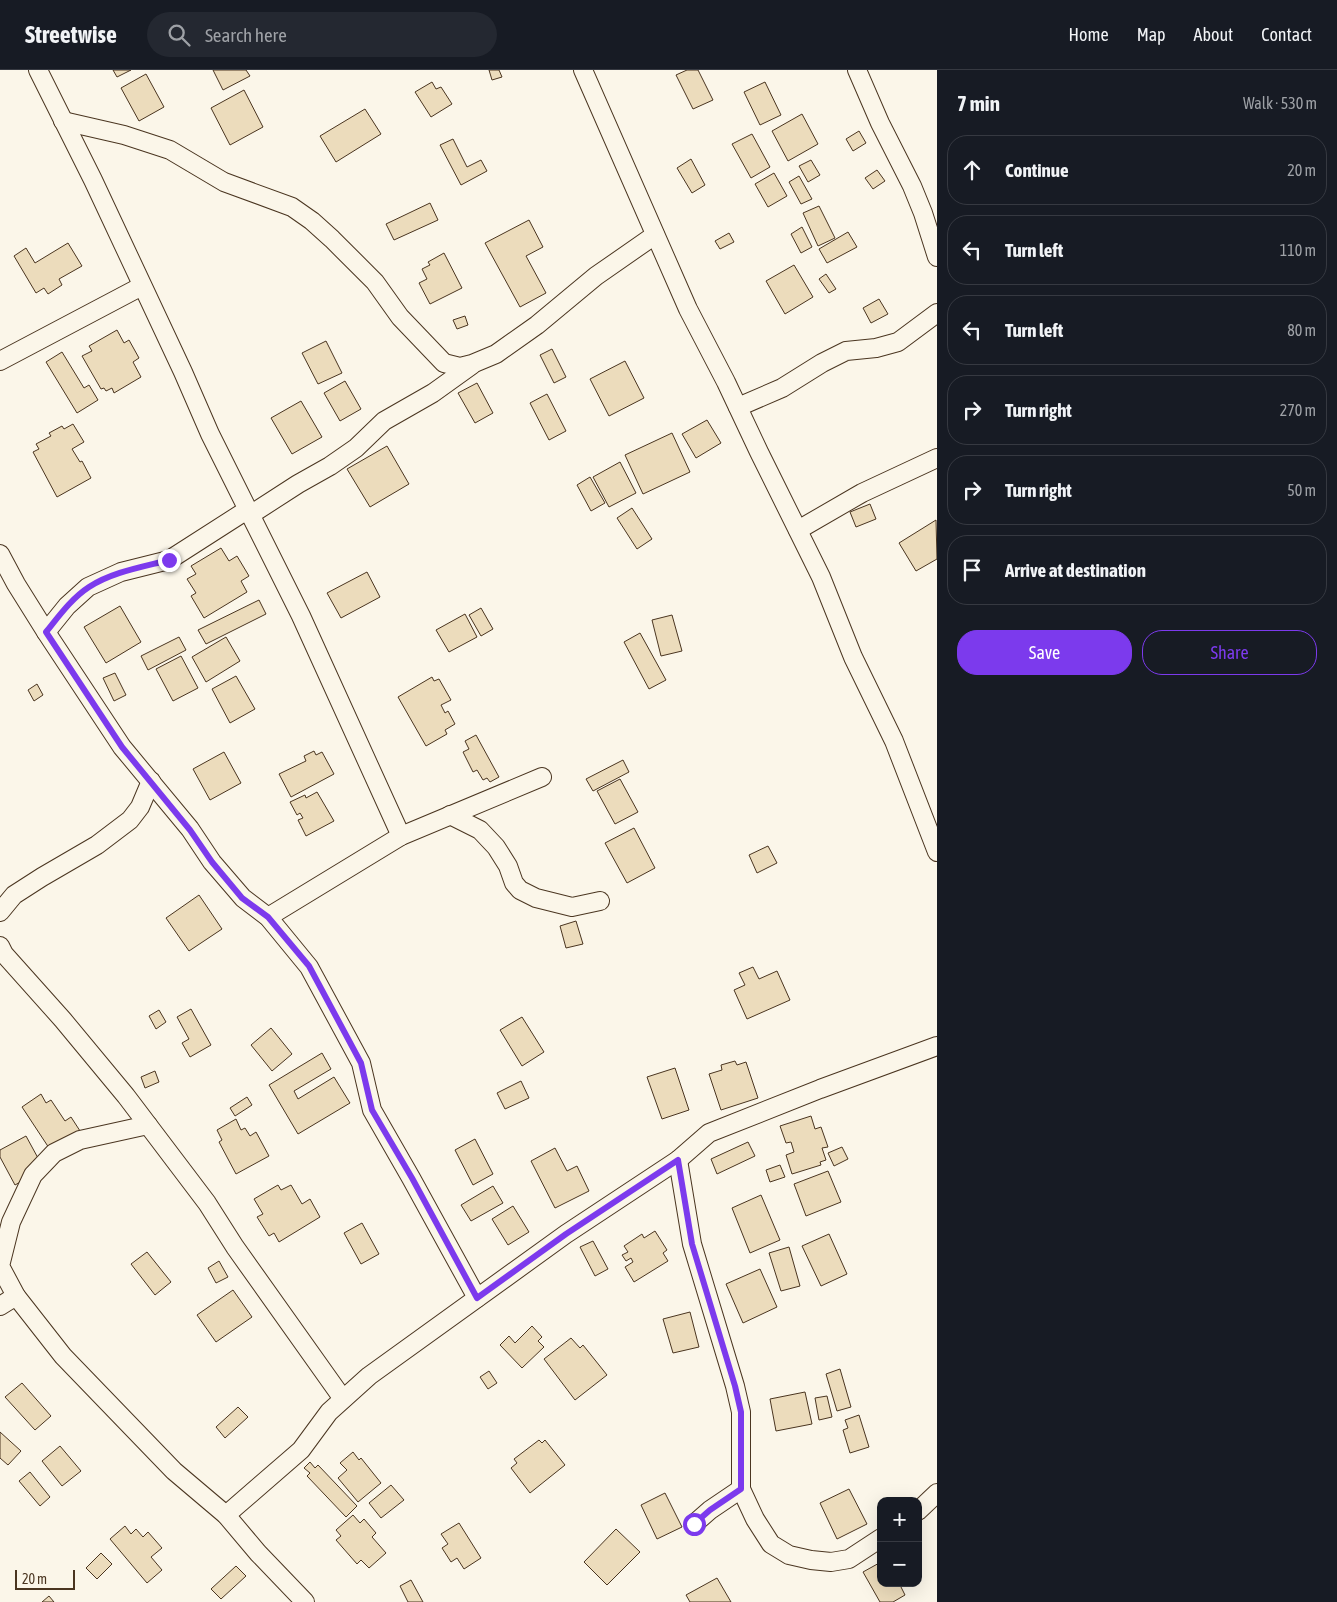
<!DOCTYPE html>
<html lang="en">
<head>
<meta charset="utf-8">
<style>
  :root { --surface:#171b24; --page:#242831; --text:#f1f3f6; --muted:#9ea1a6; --line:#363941; --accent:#7c3aed }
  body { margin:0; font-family:"Asap Condensed",sans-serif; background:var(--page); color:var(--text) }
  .controls { position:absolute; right:15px; bottom:15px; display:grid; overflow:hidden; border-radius:10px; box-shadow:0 5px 20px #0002 }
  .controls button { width:45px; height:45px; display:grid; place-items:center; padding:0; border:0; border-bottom:1px solid var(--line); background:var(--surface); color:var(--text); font:25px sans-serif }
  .scale { position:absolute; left:15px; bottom:12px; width:60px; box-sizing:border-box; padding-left:5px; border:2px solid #4a3520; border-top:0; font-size:14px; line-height:18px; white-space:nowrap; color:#4a3520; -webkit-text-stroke:4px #fbf6e9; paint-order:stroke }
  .stop { position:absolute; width:15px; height:15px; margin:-11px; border:4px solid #7c3aed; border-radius:50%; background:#fff }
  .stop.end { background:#7c3aed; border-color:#fff; box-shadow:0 1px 5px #0008 }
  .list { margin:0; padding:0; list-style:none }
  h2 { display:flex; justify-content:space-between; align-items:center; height:65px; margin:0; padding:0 20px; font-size:21px }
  h2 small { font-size:16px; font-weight:400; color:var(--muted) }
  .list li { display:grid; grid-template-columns:32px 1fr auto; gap:15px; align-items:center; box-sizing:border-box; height:70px; margin:0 10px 10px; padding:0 10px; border:1px solid var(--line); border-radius:20px }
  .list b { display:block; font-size:19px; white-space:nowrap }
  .list em { font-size:16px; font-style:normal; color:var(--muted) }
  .actions { display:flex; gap:10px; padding:15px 20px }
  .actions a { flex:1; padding:11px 0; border:1px solid var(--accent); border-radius:20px; text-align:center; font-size:18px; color:var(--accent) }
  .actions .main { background:var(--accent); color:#fff }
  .icon { flex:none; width:28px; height:28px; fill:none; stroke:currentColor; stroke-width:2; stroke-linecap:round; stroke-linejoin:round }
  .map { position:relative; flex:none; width:937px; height:1532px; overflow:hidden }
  header { display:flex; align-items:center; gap:30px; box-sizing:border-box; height:70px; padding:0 25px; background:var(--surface); border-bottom:1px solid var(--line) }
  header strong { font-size:24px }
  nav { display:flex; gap:28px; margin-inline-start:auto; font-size:18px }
  .search { width:350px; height:45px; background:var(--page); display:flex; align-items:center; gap:12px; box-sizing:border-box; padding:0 18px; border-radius:28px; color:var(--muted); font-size:19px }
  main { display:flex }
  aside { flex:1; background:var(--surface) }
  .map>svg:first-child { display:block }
  .building { fill:#ecdcbc; stroke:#4a3520 }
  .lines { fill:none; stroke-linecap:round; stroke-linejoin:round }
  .street-casing { stroke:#4a3520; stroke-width:20 }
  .street { stroke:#fbf6e9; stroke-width:18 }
  .route { stroke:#7c3aed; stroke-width:6 }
</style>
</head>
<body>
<header>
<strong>Streetwise</strong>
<div class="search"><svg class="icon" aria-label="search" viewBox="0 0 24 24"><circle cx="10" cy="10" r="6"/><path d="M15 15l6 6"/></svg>Search here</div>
<nav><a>Home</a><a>Map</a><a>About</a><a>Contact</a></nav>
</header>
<main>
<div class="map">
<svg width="937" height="1532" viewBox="0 0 937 1532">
  <rect width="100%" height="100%" fill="#fbf6e9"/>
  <g class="building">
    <polygon points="113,0 131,0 117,7"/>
    <polygon points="213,0 246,0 250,6 223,20"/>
    <polygon points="489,0 499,0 502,7 492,10"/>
    <polygon points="687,0 698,0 713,30 693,39 676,5"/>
    <polygon points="146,4 164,37 139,51 121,18"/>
    <polygon points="432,12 436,19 441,17 452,34 431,47 415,22"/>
    <polygon points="765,12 781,45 760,55 744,22"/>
    <polygon points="244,20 263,57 230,75 211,38"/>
    <polygon points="365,39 381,64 336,92 320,66"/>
    <polygon points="802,44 818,74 788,91 772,61"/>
    <polygon points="859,61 866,73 853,81 846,69"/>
    <polygon points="752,64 770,97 751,108 732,74"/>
    <polygon points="453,69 467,97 481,90 487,101 461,115 440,75"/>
    <polygon points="691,89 705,115 692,123 677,98"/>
    <polygon points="811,90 820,105 808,112 799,96"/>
    <polygon points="877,100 885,111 873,119 865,108"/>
    <polygon points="774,103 787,126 768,137 755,114"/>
    <polygon points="799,106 812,129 801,134 789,112"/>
    <polygon points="430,133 438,150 394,170 386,154"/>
    <polygon points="819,136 835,168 818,176 803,143"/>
    <polygon points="529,150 543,177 526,186 546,223 520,237 485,173"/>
    <polygon points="802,157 812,177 801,183 791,164"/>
    <polygon points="848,162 857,177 827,193 819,179"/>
    <polygon points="729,163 734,172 720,179 715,171"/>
    <polygon points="68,173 82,196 59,209 62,215 48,224 44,218 36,223 14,186 26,178 35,193"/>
    <polygon points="444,183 462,218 430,234 419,213 427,209 422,199 430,195 428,192"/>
    <polygon points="794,195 813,227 785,244 766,211"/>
    <polygon points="826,204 836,219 829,223 819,209"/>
    <polygon points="879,229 888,244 871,253 863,238"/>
    <polygon points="465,246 468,255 457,259 453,250"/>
    <polygon points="117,260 124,273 129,270 139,288 133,292 141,307 114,323 112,318 106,321 104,318 101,319 82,286 92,281 89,276"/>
    <polygon points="326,271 342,303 318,314 302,283"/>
    <polygon points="552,279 566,307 554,313 540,285"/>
    <polygon points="62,282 84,318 89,315 98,330 77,343 46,292"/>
    <polygon points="625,291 644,328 609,346 590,309"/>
    <polygon points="345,311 361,339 340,351 324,323"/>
    <polygon points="477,313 493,343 475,353 458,323"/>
    <polygon points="547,324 566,361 549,370 530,333"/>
    <polygon points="301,331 322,367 292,384 271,348"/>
    <polygon points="707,350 721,373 696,388 682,364"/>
    <polygon points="73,354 84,372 72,379 80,392 82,391 91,408 57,427 33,382 39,379 36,374 51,366 49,363 62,356 64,359"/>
    <polygon points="672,363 690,402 643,424 625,385"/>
    <polygon points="387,376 409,414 370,437 347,399"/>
    <polygon points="620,392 636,423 609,437 593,407"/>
    <polygon points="590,407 605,433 591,441 577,415"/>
    <polygon points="870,434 876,449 856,457 850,442"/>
    <polygon points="632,438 652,469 637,479 617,448"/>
    <polygon points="936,450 937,489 916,501 899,473"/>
    <polygon points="221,478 229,491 237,486 249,506 241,511 247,522 204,548 191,526 196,523 187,509 196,504 191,496"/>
    <polygon points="367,502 380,527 341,548 327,523"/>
    <polygon points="259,530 266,544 206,574 198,560"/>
    <polygon points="120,536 141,572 106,593 84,557"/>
    <polygon points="481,538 493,559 481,566 469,545"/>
    <polygon points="465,544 477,567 449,582 436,560"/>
    <polygon points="672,545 682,581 661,586 652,550"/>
    <polygon points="640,563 666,610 649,619 624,572"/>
    <polygon points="179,567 186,580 148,600 141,586"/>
    <polygon points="226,567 240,591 206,612 192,587"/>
    <polygon points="181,586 198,618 173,631 156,599"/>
    <polygon points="115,603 126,625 114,631 103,608"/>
    <polygon points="236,606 255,639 230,653 212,619"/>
    <polygon points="432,607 434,611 439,609 451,630 441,635 445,643 448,641 455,654 445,660 447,664 426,676 398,627"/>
    <polygon points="37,614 43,625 34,631 28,620"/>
    <polygon points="476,665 499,707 490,712 487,708 483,710 477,700 473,702 463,682 469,679 465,671"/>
    <polygon points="314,681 316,685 322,682 334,704 291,727 279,704 306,691 304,686"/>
    <polygon points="224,682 241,713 210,730 193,699"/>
    <polygon points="623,690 629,702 593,721 586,709"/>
    <polygon points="620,709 638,742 615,754 597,721"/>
    <polygon points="317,722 334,751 306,766 298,750 303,748 300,743 297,745 290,732 305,725 306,728"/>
    <polygon points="634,758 655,798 627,813 605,773"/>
    <polygon points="768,776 777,793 757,803 749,785"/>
    <polygon points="199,825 222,859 189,881 166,848"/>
    <polygon points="576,851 583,874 566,878 560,856"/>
    <polygon points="753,897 759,909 777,901 790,930 747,949 734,920 745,915 739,903"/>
    <polygon points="191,939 211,975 190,987 182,973 189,969 177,947"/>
    <polygon points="159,940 166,952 156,959 149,946"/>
    <polygon points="522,947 544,982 522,996 500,960"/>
    <polygon points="271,958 292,984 272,1001 251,975"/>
    <polygon points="322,983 331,999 294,1021 298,1029 334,1007 350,1033 298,1064 269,1015"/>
    <polygon points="735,991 737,995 746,992 758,1028 721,1040 709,1004 722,1000 721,995"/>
    <polygon points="675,998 689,1040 662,1049 647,1007"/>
    <polygon points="155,1001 159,1012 145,1018 141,1007"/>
    <polygon points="521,1011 529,1028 505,1039 497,1023"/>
    <polygon points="41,1024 46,1033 51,1030 65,1051 71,1047 82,1064 53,1084 22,1037"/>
    <polygon points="247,1027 252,1035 235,1046 230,1038"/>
    <polygon points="811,1046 815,1059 821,1057 828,1077 822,1078 826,1090 820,1092 821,1095 792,1104 786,1085 794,1082 791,1072 786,1073 780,1056"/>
    <polygon points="236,1049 241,1060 245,1058 250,1066 256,1062 269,1086 236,1104 219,1072 222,1070 217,1060"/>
    <polygon points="26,1066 44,1099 15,1115 0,1087 0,1080"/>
    <polygon points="475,1069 493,1104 473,1115 455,1080"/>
    <polygon points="748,1072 755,1086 717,1104 711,1089"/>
    <polygon points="842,1077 848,1089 834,1096 828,1083"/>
    <polygon points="555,1078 567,1101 577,1096 589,1121 555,1138 531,1091"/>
    <polygon points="780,1095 785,1107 770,1112 766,1100"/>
    <polygon points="828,1101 841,1132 806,1146 794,1114"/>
    <polygon points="278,1115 281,1120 291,1115 302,1134 310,1129 320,1147 279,1172 274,1163 269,1166 257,1147 263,1144 254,1129"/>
    <polygon points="493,1116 503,1133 471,1151 461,1135"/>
    <polygon points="761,1125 780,1170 750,1183 732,1138"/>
    <polygon points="513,1136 529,1162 508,1175 492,1149"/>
    <polygon points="362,1153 379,1184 361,1194 344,1163"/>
    <polygon points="655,1161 667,1180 663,1183 668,1191 634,1212 625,1197 633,1192 631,1188 626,1191 622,1185 628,1182 624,1176 642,1164 644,1168"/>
    <polygon points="829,1164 847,1204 821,1216 802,1176"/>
    <polygon points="593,1171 608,1199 595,1206 580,1177"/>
    <polygon points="789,1177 800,1216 781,1221 769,1183"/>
    <polygon points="147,1182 171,1212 155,1225 131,1194"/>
    <polygon points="219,1191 228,1207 216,1213 208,1198"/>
    <polygon points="760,1199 777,1237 743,1253 726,1214"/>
    <polygon points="233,1220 252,1247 216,1272 197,1245"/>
    <polygon points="690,1242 699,1277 673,1283 663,1249"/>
    <polygon points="532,1256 542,1267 538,1271 544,1277 522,1298 500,1275 509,1266 515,1273"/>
    <polygon points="571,1268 580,1278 583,1275 607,1305 575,1330 544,1289"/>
    <polygon points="840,1299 851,1337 837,1341 826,1304"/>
    <polygon points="489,1301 497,1313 488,1319 480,1307"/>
    <polygon points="22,1313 51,1346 35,1360 5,1327"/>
    <polygon points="805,1322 812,1354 776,1361 770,1329"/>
    <polygon points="827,1326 832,1347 819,1350 815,1328"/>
    <polygon points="238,1337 248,1347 225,1368 216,1357"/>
    <polygon points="859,1345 869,1377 850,1383 843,1360 848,1358 845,1350"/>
    <polygon points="0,1362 21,1381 8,1395 0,1388"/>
    <polygon points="539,1370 542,1373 545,1370 565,1395 530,1423 511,1398 517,1393 514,1389"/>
    <polygon points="60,1376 81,1401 62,1416 42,1391"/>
    <polygon points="353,1382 359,1390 361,1388 381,1413 358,1432 338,1408 347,1400 340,1393"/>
    <polygon points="310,1392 315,1398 318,1395 357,1436 346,1447 307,1406 310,1403 304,1398"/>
    <polygon points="30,1402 50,1427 40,1436 19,1411"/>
    <polygon points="391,1415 404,1430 381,1448 369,1433"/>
    <polygon points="849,1419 867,1454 837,1469 820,1433"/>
    <polygon points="665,1423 682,1457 657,1469 641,1435"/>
    <polygon points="353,1445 360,1453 364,1449 376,1463 372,1467 386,1483 369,1498 361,1490 357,1494 336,1470 341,1466 336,1460"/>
    <polygon points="459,1453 481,1488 464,1499 457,1488 451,1492 442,1478 448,1474 441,1464"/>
    <polygon points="125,1456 131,1464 136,1459 143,1467 148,1462 162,1478 151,1487 162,1500 147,1513 110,1469"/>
    <polygon points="616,1459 640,1482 607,1515 584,1492"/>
    <polygon points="101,1483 112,1494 97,1509 86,1498"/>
    <polygon points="881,1492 881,1513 899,1513 905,1525 893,1532 880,1532 863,1502"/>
    <polygon points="236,1496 246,1506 221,1529 211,1519"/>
    <polygon points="717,1508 731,1532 690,1532 686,1525"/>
    <polygon points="411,1510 423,1532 408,1532 400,1516"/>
    <polygon points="49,1526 54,1532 42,1532"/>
  </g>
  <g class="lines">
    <g class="street-casing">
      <g id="street">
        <polyline points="38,0 93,110 183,302 210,364 301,546 401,766"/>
        <polyline points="583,0 688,239 726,312 759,382 821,507 853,587 894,671 937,782"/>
        <polyline points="857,0 880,53 912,116 923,143 937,187"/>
        <polyline points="63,51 124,65 170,80 224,112 292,137 312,151 332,169 375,212 400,247 444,293 460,297 472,294 496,284 537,255 596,206 655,165"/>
        <polyline points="0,291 142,216"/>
        <polyline points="738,337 782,318 822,293 846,281 876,278 898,272 937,243"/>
        <polyline points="250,445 298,414 330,396 356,378 384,351 433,323 472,295"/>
        <polyline points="798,460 862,423 937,388"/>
        <polyline points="0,484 16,514 46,562 122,677 190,759 212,792 243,828 268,847 309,897 361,993 372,1040 411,1108 477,1228"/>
        <polyline points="46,562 67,536 88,517 121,502 169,490 247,440"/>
        <polyline points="450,745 480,760 496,777 508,796 514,813 520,820 536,828 572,837 600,831"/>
        <polyline points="0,842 14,825 42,807 97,775 130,750 140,737 151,711"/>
        <polyline points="268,847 401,766 542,707"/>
        <polyline points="0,876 4,884 63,950 126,1026 207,1133 235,1177 343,1329"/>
        <polyline points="148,1055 80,1070 54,1083 33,1105 11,1152 0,1196 16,1226 63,1286 174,1401 226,1445 258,1483 305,1532"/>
        <polyline points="678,1090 692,1174 735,1316 741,1342 741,1419 710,1440 694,1454"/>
        <polyline points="0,1236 16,1226"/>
        <polyline points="741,1419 755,1449 771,1474 789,1485 811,1490 831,1492 849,1489 881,1468"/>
        <polyline points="918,1441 937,1423"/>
        <polyline points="226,1445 301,1380 329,1342 369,1306 566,1164 678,1090 709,1063 820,1019 937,976"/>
      </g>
    </g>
    <use href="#street" class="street"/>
  </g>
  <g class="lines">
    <path class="route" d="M169,490C142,497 112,502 89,517C72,528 59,546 46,562L122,677L190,760L212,792L242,828L268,847L309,896L361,993L372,1040L412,1108L477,1228L566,1164L678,1090L692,1174L735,1316L741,1342V1419L710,1440L694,1454"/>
  </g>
</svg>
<div class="controls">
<button>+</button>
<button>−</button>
</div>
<div class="scale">20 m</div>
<div class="stop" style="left:694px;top:1454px"></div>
<div class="stop end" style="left:169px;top:490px"></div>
</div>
<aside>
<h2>7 min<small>Walk · 530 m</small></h2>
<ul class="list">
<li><svg class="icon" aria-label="ahead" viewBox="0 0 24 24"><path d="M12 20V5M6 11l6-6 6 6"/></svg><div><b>Continue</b></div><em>20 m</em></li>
<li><svg class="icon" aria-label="left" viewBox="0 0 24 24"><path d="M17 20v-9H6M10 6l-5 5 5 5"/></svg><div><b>Turn left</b></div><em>110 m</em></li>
<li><svg class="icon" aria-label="left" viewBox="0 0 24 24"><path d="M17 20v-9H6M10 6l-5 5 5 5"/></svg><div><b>Turn left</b></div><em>80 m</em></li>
<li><svg class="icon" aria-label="right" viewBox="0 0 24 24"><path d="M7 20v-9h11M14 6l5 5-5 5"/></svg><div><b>Turn right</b></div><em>270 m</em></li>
<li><svg class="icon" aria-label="right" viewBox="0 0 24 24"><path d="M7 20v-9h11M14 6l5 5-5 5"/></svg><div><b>Turn right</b></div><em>50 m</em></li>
<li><svg class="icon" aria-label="arrive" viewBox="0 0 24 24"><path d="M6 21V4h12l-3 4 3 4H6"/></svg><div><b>Arrive at destination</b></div></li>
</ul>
<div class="actions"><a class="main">Save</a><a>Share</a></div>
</aside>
</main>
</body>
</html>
